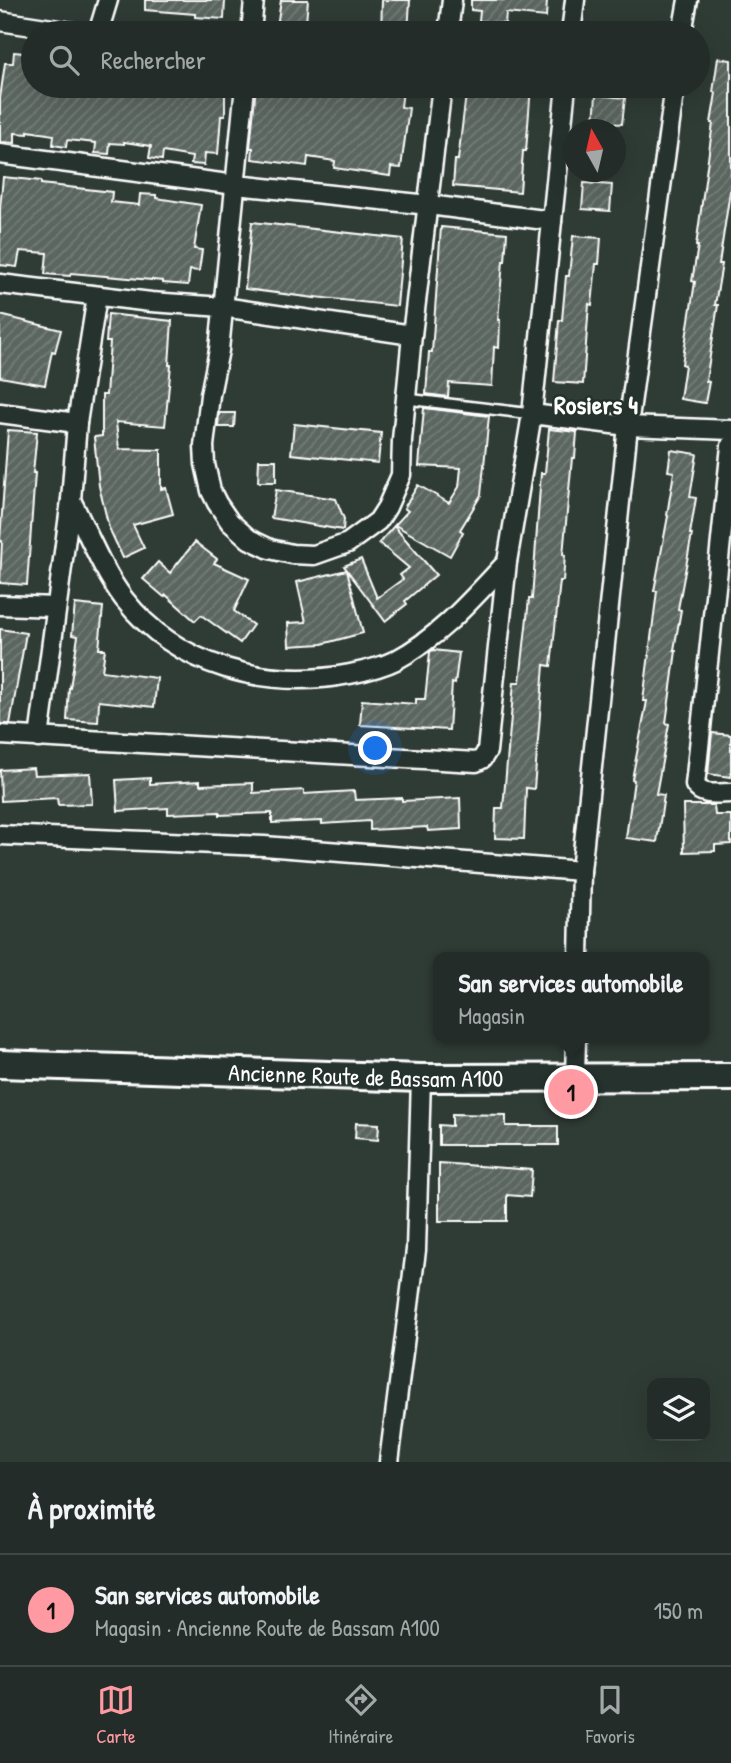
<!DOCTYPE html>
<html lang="fr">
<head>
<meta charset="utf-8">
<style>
  :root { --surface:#232c28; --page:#2b3430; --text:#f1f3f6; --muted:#a3a7a8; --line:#404845; --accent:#ff9aa2 }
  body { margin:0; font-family:"Patrick Hand",sans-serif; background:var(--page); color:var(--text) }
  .controls { position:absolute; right:21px; bottom:21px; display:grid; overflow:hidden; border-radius:14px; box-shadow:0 7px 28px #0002 }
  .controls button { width:63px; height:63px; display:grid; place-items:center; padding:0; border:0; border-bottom:2px solid var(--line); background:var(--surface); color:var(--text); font:35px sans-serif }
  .compass { position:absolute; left:563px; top:119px; width:63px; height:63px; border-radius:50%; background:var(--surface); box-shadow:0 7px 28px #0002; rotate:352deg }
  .you { position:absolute; left:376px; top:749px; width:24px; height:24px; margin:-18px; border:5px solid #fff; border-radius:50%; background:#1a73e8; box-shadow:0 0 0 10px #1a73e833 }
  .badge { display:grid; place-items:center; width:46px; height:46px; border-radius:50%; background:var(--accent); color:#111; font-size:23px; font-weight:700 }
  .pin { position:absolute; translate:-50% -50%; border:4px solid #fff; box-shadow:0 2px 7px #0006 }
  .popup { position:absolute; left:433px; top:952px; width:276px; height:91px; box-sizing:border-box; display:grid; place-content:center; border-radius:14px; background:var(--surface); filter:drop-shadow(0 2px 5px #0005); font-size:23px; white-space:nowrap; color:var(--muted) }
  .popup b { font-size:26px; color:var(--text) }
  .popup::after { content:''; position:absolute; left:50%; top:100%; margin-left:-14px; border:14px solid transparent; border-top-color:var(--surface) }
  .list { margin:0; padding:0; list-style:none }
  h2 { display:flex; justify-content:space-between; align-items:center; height:91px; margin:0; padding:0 28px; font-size:30px }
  h2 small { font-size:23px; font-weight:400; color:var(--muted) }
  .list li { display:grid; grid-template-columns:46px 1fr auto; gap:21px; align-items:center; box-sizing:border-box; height:112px; padding:0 28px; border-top:2px solid var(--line) }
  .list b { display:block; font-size:26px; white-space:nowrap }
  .list p { margin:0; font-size:23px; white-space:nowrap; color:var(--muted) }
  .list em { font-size:23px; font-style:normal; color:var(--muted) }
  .icon { flex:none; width:38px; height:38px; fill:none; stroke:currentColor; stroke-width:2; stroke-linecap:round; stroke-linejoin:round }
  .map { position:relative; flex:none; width:731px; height:1462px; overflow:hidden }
  .search { position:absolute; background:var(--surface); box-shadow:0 7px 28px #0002; left:21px; right:21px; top:21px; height:77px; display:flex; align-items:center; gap:18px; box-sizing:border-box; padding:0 24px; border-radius:38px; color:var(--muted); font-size:26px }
  .sheet { height:203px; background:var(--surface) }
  nav { display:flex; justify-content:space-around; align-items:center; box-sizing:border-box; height:98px; border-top:2px solid var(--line); background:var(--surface); font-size:19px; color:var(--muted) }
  nav a { display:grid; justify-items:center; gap:4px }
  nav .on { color:var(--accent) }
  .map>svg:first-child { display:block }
  .building { fill:url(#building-hatch); stroke:#fff; stroke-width:2 }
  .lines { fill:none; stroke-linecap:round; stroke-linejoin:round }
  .service-casing { stroke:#fff; stroke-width:14 }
  .minor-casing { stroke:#fff; stroke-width:23 }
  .secondary-casing { stroke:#fff; stroke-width:32 }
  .service { stroke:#26332d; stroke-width:9 }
  .minor { stroke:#26332d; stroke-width:18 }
  .secondary { stroke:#26332d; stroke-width:26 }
  .labels { text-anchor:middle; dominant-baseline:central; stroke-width:5; stroke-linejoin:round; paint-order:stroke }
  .street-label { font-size:24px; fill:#fff; stroke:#26332d }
  .neighbourhood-label { font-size:26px; font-weight:bold; fill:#fff; stroke:#26332d }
</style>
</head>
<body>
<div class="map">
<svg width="731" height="1462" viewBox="0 0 731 1462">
  <defs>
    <pattern id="building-hatch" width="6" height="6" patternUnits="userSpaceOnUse" patternTransform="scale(1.75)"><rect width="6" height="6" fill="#5b6661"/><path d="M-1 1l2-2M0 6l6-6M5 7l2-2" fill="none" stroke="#747d79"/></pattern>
  </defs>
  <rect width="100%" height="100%" fill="#2f3b35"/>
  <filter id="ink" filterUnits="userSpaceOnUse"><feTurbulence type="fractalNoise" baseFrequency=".0143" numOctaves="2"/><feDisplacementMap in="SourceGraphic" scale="14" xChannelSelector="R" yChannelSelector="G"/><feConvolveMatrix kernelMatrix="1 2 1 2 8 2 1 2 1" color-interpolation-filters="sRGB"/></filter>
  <g filter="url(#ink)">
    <g class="building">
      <polygon points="145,0 225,0 224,19 195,17 195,14 145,10"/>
      <polygon points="281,0 308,0 305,33 276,33"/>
      <polygon points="382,0 410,0 408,33 381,33"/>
      <polygon points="471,0 547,0 546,17 506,13 505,24 479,21 480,11 471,10"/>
      <polygon points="14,52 33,54 33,86 218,86 218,92 225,92 225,116 221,116 218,154 205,153 204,165 191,164 192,157 163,152 162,160 149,158 151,146 124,142 124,144 110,143 109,154 95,153 96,143 67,140 66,147 53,145 54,135 28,131 28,134 15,133 15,143 0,142 0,98 5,63 13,63"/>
      <polygon points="718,58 731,60 731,185 719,264 722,264 715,305 718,305 706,381 709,382 705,403 680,399 685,365 682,364 695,282 692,281 698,246 696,246 713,123 711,123 716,93 713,92"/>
      <polygon points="256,86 281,86 307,89 307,86 322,86 321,89 349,92 349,86 365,86 403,90 401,107 409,108 401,168 391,167 390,176 334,168 335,161 308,157 307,166 252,159 253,148 250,148"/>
      <polygon points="467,86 531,86 526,151 523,151 520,192 453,186 455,160 458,160"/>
      <polygon points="596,95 625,98 622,124 594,122"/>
      <polygon points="3,177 41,181 41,184 112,192 111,202 139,205 140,194 156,195 156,198 201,205 194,249 202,250 199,271 190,270 188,285 163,283 163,281 71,273 70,276 45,274 47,253 20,251 17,267 0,265 0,208"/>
      <polygon points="584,183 612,185 610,211 582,209"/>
      <polygon points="252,222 403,239 397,306 315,297 315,298 245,289"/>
      <polygon points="441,227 507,233 505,261 503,261 498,320 500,320 499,348 494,347 492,386 449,383 448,397 426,394 429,352 432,352"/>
      <polygon points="573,236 601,238 599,264 596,264 592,305 589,304 583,384 554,382 559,320 562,320 566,276 569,276"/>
      <polygon points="108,314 172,321 169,365 171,365 165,426 116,422 119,449 161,450 161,489 166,488 173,514 133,525 144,548 123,558 109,528 99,486 94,437 102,436 102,395 106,395 110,342 106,342"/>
      <polygon points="0,315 61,330 55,352 52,351 45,385 0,377"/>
      <polygon points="424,408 489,416 481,495 460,530 463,532 450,556 395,525 408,511 404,508 418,485 449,503 459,487 461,468 419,466"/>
      <polygon points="219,413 235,413 234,427 218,427"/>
      <polygon points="294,424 381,433 378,463 291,454"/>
      <polygon points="549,429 577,432 575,458 572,458 563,555 565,555 563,581 560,581 551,666 544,665 534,789 526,788 524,839 495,838 496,808 503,808 514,682 520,682 529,599 532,599 541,473 545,473"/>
      <polygon points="8,430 37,432 33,473 35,473 27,585 0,583 2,541 0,540"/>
      <polygon points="671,450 697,454 690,497 696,498 690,534 692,534 678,609 681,610 674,650 676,651 666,723 669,724 656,794 664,795 657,842 626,838 634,780 632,779 647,701 643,701 657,591 654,591 668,516 667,515 674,472 668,471"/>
      <polygon points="259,460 276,460 276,482 258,482"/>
      <polygon points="276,490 336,499 344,519 343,530 271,518"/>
      <polygon points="394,526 436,575 405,601 407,604 385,621 344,566 361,559 377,598 403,579 400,575 409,568 379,543"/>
      <polygon points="195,542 217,559 214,563 249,579 234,611 253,625 240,643 201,615 195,621 166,595 164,597 143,579 158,562 170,573"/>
      <polygon points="347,570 363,633 322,644 289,646 288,623 306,622 297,582"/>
      <polygon points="75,604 103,607 99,649 105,649 102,671 157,678 154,707 99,701 98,722 67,720 69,688 70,688 78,636 72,635"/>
      <polygon points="0,629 26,633 10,724 0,724"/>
      <polygon points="433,650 459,653 455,684 452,683 449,730 360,725 362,700 416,704 416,699 425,699 430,652"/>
      <polygon points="712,733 731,735 731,777 708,774"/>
      <polygon points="33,768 34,775 90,773 92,804 58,805 57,798 1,801 0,770"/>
      <polygon points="150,778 150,784 200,781 200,785 253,783 253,793 304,790 304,794 354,791 355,800 402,798 402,801 460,798 461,829 428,831 427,827 370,830 370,821 322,824 322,821 272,823 272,813 220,815 220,812 168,814 168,808 118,811 116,780"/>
      <polygon points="683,805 714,805 715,815 731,815 731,844 715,845 715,851 684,852"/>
      <polygon points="452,1114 506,1115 506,1126 558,1126 558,1145 439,1145 439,1125 452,1126"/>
      <polygon points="356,1123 379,1124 378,1140 355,1138"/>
      <polygon points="439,1163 532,1170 530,1197 507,1195 507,1221 439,1221"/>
    </g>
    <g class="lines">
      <g class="service-casing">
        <polyline id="service" points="407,399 532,414"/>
      </g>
      <g class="minor-casing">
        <g id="minor">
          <polyline points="0,21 79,33"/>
          <polyline points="98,33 108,0"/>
          <polyline points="251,33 254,0"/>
          <polyline points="448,33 452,0"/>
          <polyline points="571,33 575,0"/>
          <polyline points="682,33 688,0"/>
          <polyline points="245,86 219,350 210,395 204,446 205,464 211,491 217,503 230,522 249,539 270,549 292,554 314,555 348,543 378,521 387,507 401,475 402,440 412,335 442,86"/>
          <polyline points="0,154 236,185 429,205 552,221"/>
          <polyline points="0,284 151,302 223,307 412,335"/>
          <polyline points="0,413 77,423"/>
          <polyline points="532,414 628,426 731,430"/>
          <path d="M731,446L695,785C702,797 719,793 731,793"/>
          <path d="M71,500C88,533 102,570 124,599C177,667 267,690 350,674C365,671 382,667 396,660C440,637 473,598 507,562"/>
          <polyline points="0,605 56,607"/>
          <polyline points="0,735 476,762 482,759 487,751 507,562 532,414 566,86"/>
          <polyline points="39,738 71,500 77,423 97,296"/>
          <polyline points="0,835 264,846 581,871"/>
          <polyline points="579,957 581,871 628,426 675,86"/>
          <polyline points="575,1078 576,1038"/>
          <polyline points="389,1462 416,1250 421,1078"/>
        </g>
      </g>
      <g class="secondary-casing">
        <g id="secondary">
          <path id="s1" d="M0,1064L421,1078L731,1077"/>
        </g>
      </g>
      <use href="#service" class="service"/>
      <use href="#minor" class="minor"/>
      <use href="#secondary" class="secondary"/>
    </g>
  </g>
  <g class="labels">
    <g class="street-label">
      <text stroke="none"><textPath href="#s1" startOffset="366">Ancienne Route de Bassam A100</textPath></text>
    </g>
    <g class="neighbourhood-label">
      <text x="596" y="404">Rosiers 4</text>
    </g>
  </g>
</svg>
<div class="controls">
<button><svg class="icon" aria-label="layers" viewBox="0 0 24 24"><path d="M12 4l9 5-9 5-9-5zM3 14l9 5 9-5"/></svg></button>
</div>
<svg class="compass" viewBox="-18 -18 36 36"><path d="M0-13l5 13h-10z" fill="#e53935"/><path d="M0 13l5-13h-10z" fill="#a3a7a8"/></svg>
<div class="you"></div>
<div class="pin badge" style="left:571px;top:1092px">1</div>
<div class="popup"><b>San services automobile</b>Magasin</div>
<div class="search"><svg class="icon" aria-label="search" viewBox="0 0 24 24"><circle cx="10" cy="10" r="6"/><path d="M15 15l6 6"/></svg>Rechercher</div>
</div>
<section class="sheet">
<h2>À proximité<small></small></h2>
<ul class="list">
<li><span class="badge">1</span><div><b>San services automobile</b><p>Magasin · Ancienne Route de Bassam A100</p></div><em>150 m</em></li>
</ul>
</section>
<nav>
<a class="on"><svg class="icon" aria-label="map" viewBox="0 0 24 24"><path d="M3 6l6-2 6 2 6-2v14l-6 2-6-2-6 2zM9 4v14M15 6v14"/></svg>Carte</a>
<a><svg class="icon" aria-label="directions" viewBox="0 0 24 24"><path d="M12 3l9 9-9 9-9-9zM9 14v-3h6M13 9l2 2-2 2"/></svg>Itinéraire</a>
<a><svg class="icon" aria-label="saved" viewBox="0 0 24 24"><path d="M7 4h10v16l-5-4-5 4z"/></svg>Favoris</a>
</nav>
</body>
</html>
